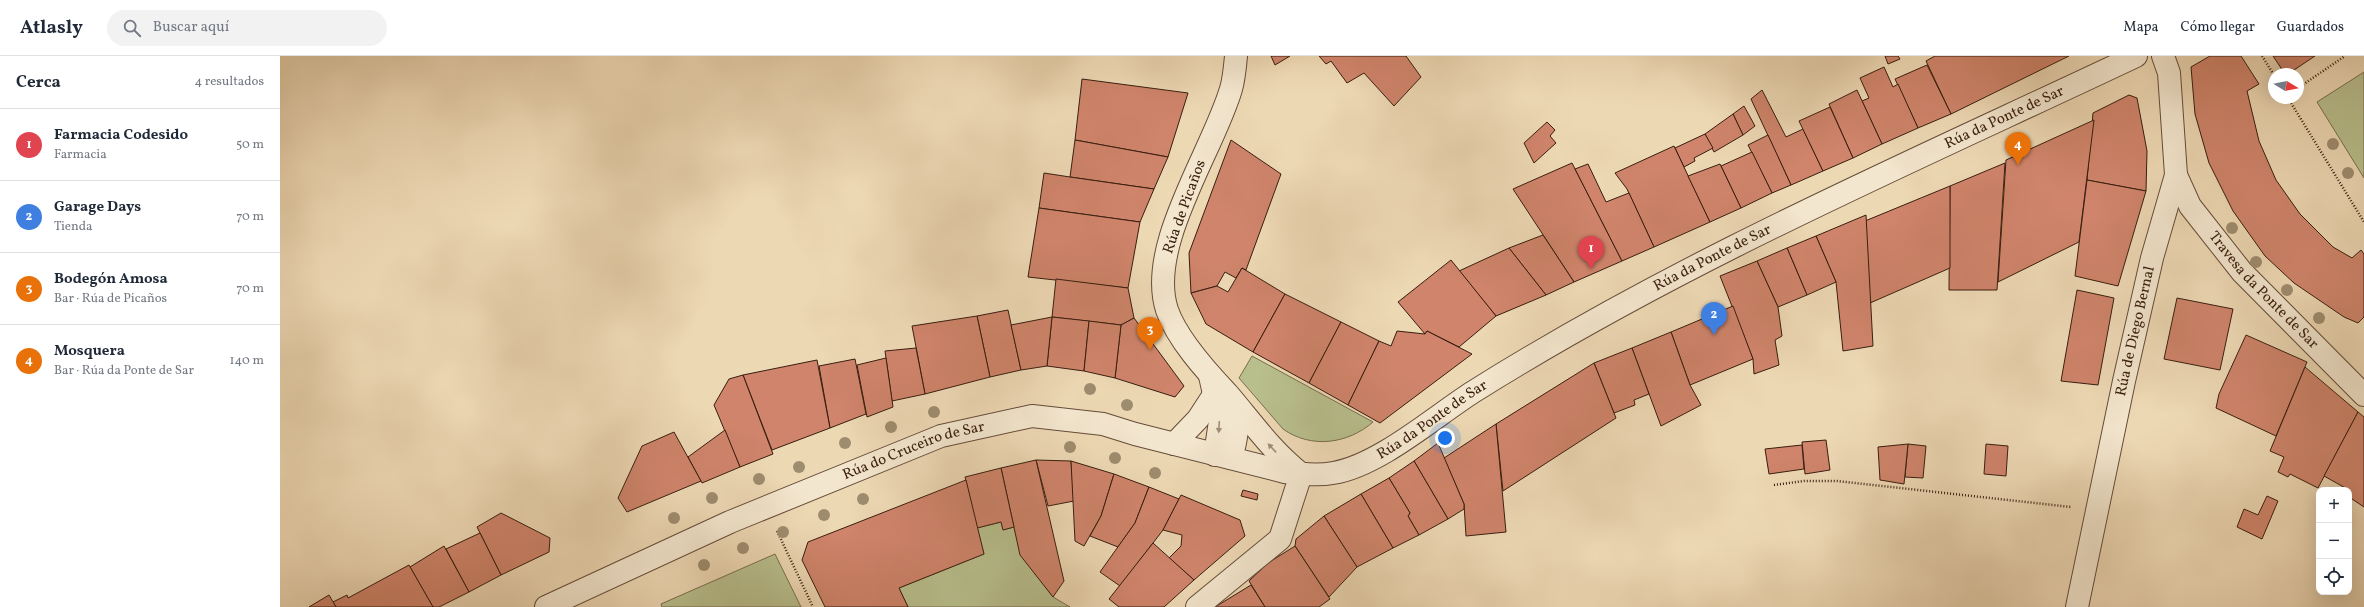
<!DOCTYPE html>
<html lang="es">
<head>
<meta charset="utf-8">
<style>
  :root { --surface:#fff; --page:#f2f2f3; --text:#1f2937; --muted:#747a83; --line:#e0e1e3; --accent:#1a73e8 }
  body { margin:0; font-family:Vollkorn,serif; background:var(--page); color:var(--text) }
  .controls { position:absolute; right:12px; bottom:12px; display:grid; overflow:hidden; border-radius:8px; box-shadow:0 4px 16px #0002 }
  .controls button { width:36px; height:36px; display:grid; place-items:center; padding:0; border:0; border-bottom:1px solid var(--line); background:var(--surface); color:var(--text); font:20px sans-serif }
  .compass { position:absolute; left:1988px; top:12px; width:36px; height:36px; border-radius:50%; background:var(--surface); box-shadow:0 4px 16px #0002; rotate:100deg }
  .you { position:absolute; left:1165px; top:382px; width:14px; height:14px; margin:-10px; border:3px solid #fff; border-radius:50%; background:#1a73e8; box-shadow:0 0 0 6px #1a73e833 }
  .badge { display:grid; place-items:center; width:26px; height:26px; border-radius:50%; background:var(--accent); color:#fff; font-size:13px; font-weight:700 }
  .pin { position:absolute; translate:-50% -33px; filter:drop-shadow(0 1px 2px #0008) }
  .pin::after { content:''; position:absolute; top:21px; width:14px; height:12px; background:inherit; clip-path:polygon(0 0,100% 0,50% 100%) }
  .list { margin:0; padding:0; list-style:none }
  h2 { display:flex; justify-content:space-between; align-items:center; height:52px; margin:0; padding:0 16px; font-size:17px }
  h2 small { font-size:13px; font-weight:400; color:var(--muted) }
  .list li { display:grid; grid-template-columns:26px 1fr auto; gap:12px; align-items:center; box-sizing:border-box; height:72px; padding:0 16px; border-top:1px solid var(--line) }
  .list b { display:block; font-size:15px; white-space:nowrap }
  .list p { margin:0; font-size:13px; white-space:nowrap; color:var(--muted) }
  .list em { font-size:13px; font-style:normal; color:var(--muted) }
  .icon { flex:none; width:22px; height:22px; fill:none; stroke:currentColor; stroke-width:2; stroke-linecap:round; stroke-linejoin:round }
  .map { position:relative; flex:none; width:2084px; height:551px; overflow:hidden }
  header { display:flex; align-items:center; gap:24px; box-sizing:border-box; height:56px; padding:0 20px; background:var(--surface); border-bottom:1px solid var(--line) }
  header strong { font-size:19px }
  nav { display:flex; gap:22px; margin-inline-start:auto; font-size:14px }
  .search { width:280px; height:36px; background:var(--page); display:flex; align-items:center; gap:10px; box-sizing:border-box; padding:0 14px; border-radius:22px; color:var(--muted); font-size:15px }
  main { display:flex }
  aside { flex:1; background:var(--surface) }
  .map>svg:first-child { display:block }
  .green { fill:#b8bf8d; stroke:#786e4e }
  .building { fill:#cf846b; stroke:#381d0e }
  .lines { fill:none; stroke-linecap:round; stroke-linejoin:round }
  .minor-casing { stroke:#654c38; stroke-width:24 }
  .path { stroke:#381d0e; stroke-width:2.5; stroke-dasharray:1 2; stroke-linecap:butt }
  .minor { stroke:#f3e6ce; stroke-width:22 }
  .tree { fill:#9e8c6e }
  .oneway { fill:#9f8c78 }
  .labels { text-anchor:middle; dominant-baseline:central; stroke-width:3; stroke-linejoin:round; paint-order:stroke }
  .street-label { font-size:15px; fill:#381d0e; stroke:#f3e6ce }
</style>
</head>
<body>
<header>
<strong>Atlasly</strong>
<div class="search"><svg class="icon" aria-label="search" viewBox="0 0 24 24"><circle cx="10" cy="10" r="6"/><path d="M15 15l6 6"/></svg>Buscar aquí</div>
<nav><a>Mapa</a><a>Cómo llegar</a><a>Guardados</a></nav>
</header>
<main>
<aside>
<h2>Cerca<small>4 resultados</small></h2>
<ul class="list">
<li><span class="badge" style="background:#e0444e">1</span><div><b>Farmacia Codesido</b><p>Farmacia</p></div><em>50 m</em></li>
<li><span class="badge" style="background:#3f7fe0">2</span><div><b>Garage Days</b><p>Tienda</p></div><em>70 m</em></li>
<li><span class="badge" style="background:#e8710a">3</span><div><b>Bodegón Amosa</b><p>Bar · Rúa de Picaños</p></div><em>70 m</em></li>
<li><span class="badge" style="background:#e8710a">4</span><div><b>Mosquera</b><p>Bar · Rúa da Ponte de Sar</p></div><em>140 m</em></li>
</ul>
</aside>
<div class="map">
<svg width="2084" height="551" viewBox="0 0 2084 551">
  <rect width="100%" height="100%" fill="#edd8b4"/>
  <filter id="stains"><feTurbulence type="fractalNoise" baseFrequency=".005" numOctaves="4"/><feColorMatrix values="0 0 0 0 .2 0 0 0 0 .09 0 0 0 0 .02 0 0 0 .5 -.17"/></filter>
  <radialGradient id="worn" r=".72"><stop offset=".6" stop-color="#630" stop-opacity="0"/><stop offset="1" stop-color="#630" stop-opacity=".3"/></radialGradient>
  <g class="green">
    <polygon points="2084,16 2084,122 2037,46"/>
    <path d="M972,300L1093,366C1068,388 1031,393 1003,373L959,322Z"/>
    <polygon points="721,466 723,474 734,471 741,499 773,541 790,551 628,551 619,532 704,498 697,472"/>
    <polygon points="495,498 521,551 382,551 381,548"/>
  </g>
  <g class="building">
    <polygon points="991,0 1010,0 995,9"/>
    <polygon points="1039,0 1126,0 1141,21 1114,50 1084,17 1067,27 1051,5 1046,8"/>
    <polygon points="1605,0 1618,0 1620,3 1608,8"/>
    <polygon points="1655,0 1789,0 1671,58 1646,5"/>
    <polygon points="1930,0 1961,0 1979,28 1967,35 1979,85 1996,124 2020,158 2053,191 2072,202 2081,194 2084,198 2084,261 2078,267 2064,261 2014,227 1985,200 1953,155 1929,107 1915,58 1911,11"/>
    <polygon points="1993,0 2035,0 2008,18 2005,18"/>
    <polygon points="1647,9 1671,58 1638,72 1615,23"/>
    <polygon points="1604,11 1613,31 1618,28 1638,72 1602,88 1582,45 1589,42 1580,22"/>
    <polygon points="802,23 908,37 888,101 795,84"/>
    <polygon points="1482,34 1506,81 1523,73 1543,115 1511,129 1471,43"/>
    <polygon points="1577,34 1602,88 1573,102 1549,48"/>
    <polygon points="1849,39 1857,42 1867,95 1866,135 1807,124 1813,57"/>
    <polygon points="1464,50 1475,70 1463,79 1453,58"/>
    <polygon points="1550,51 1573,102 1543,115 1519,65"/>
    <polygon points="1453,58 1463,79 1434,96 1425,78"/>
    <polygon points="1814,64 1799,186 1718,226 1726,104"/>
    <polygon points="1267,66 1275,74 1270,80 1276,87 1254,107 1244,87"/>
    <polygon points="1425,78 1433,92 1414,102 1415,105 1404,111 1395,92"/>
    <polygon points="1488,79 1511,129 1492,137 1468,89"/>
    <polygon points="795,84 888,101 874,133 790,121"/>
    <polygon points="951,84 1001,118 966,214 962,212 956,222 945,216 937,230 911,237 909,197"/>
    <polygon points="1394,90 1430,166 1374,191 1347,133 1335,117"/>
    <polygon points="1472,96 1492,137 1461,152 1441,110"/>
    <polygon points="1292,107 1342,205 1294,226 1233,133"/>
    <polygon points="1725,107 1717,234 1669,234 1670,130"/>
    <polygon points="1308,108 1326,146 1349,137 1374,191 1342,205 1295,113"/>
    <polygon points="1440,108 1461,152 1430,166 1408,120"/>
    <polygon points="764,117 790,121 874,133 860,166 759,152"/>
    <polygon points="1807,124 1866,135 1838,230 1795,220"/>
    <polygon points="1670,130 1670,212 1590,247 1585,165"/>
    <polygon points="759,152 860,166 848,232 748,221"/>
    <polygon points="1586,159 1593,290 1563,295 1556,226 1536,180"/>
    <polygon points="1263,179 1294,226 1266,239 1229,192"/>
    <polygon points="1536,180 1556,226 1527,239 1507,192"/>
    <polygon points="1229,192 1266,239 1216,260 1179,215"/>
    <polygon points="1507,192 1527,239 1498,251 1477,205"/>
    <polygon points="1171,204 1216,260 1179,291 1147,275 1145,278 1118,246"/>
    <polygon points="1477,205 1498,251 1502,280 1495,284 1499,309 1474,318 1473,303 1440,220"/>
    <polygon points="962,212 1005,238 973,296 926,268 911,237 937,230 948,236"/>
    <polygon points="776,223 848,232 854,262 841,269 772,261"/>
    <polygon points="1797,234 1834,242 1818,329 1781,325"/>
    <polygon points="1005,238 1061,266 1029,327 973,296"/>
    <polygon points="1897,242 1953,253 1940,314 1884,303"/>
    <polygon points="1453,250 1473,303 1410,329 1391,276"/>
    <polygon points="728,254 741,314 710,321 697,260"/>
    <polygon points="697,260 710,321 645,338 632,270"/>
    <polygon points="772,261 809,265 804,315 767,310"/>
    <polygon points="772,261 767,310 741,314 731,269"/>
    <polygon points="854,262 904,330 895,341 835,322 841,269"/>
    <polygon points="809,265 841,269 835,322 804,315"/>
    <polygon points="1061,266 1099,285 1068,349 1029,327"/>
    <polygon points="1117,275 1145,278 1147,275 1192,298 1100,367 1068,349 1099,285 1111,290"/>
    <polygon points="1391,276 1410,329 1421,349 1381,370 1352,292"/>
    <polygon points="1966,279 2027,306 1996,380 1936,352 1939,338"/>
    <polygon points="636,292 645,338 612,345 605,295"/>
    <polygon points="1352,292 1369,338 1354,344 1355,349 1334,357 1314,307"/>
    <polygon points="606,302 613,351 587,361 577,309"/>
    <polygon points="575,303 586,358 550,372 539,310"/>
    <polygon points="537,304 550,372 492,394 463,319"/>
    <polygon points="1314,307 1336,362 1223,435 1216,368"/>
    <polygon points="2025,311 2078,356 2038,432 2010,418 2008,421 1998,416 2004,401 1990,395"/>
    <polygon points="463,319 493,398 460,411 434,349 449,323"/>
    <polygon points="2078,356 2084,361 2084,451 2069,441 2069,434 2044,420"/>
    <polygon points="1216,368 1226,476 1186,480 1184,448 1164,402"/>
    <polygon points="445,374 460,411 422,427 408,401"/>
    <polygon points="394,376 421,425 347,456 338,442 362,390"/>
    <polygon points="1546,384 1550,414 1525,418 1522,386"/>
    <polygon points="1158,387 1184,448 1184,453 1168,463 1134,405"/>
    <polygon points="1628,388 1646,390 1643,422 1625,421"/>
    <polygon points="1628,388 1624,428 1600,424 1598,391"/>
    <polygon points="1706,388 1728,390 1726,420 1704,418"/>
    <polygon points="1522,389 1524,413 1489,418 1485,393"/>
    <polygon points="756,404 791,405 794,445 768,450"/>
    <polygon points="756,404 784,525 773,541 740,499 721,412"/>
    <polygon points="791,405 834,418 821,460 804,490 795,485"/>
    <polygon points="1134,405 1168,463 1139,479 1128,460 1130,457 1109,422"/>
    <polygon points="721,412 734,471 723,474 721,466 697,472 685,421"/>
    <polygon points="834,418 869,431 855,467 838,491 810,480 821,460"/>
    <polygon points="1109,422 1130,457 1128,460 1139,479 1113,492 1081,438"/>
    <polygon points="686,424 704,498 619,532 628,551 545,551 522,504 528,486"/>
    <polygon points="869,431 899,443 883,474 840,530 820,516 855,467"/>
    <polygon points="963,434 978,438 977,444 961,440"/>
    <polygon points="1081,438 1113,492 1077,511 1044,460"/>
    <polygon points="901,439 960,464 965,480 914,524 889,502 901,490 902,479 883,474"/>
    <polygon points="1987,440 1998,445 1982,483 1957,471 1964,453 1978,459"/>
    <polygon points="221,457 270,482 269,496 221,519 197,471"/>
    <polygon points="1044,460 1077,511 1049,541 1015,490 1016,483"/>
    <polygon points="200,477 221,519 189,536 166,493"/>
    <polygon points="873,487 914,524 884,551 839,551 829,543"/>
    <polygon points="164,490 189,536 159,551 153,551 130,511"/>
    <polygon points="1015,490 1050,543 1039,551 985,551 969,525 988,507"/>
    <polygon points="129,509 153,551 56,551 53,546 67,539 68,542"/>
    <polygon points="971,529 985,551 935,551"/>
    <polygon points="49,539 56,551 29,551"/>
  </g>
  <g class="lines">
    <g class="minor-casing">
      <g id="minor">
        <path d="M956,0C955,11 954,23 951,33C933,95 866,190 887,254C897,283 926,315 947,337C972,366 990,393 1020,417"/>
        <path id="s1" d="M1896,119L1910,150L1962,216L2084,339"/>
        <polyline points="930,320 940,365 935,399"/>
        <polyline points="894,388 918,363 933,340"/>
        <path d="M951,402C957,382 960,366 953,345"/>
        <path id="s2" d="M266,551L450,466L661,380L752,360L823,368L855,378L1005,416C1020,418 1037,420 1053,417C1098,410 1154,361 1193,336C1403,204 1632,106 1856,0"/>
        <polyline points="917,551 1000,483 1021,418"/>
        <path id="s3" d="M1797,551L1844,325L1872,202L1896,119L1889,17L1883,0"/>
      </g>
    </g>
    <g class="path">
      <polyline points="1982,0 1994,19"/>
      <polyline points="2018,32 2065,0"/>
      <polyline points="2008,42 2084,166"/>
      <polyline points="1494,429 1524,425 1557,425 1791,451"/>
      <polyline points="497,475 533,551"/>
    </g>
    <use href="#minor" class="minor"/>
  </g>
  <g class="tree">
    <circle cx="2053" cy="88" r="6"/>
    <circle cx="2068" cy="117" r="6"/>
    <circle cx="1952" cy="172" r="6"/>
    <circle cx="1976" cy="206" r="6"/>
    <circle cx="2007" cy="234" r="6"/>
    <circle cx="2039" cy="262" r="6"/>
    <circle cx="810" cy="333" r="6"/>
    <circle cx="847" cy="349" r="6"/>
    <circle cx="654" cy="356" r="6"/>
    <circle cx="611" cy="371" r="6"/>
    <circle cx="565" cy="387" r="6"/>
    <circle cx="790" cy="391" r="6"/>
    <circle cx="835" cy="402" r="6"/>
    <circle cx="519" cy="411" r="6"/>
    <circle cx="875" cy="417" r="6"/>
    <circle cx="479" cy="423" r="6"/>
    <circle cx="432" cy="442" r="6"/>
    <circle cx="583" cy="443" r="6"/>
    <circle cx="544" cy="459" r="6"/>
    <circle cx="394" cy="462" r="6"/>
    <circle cx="503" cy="476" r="6"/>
    <circle cx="463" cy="492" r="6"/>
    <circle cx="424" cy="509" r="6"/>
  </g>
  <defs><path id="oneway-solid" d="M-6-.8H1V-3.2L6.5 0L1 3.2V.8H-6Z"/></defs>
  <g class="oneway">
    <use href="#oneway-solid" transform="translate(939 371) rotate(93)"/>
    <use href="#oneway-solid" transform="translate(992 392) rotate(-133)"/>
  </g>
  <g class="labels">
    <g class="street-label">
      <text stroke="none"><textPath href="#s2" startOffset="1593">Rúa da Ponte de Sar</textPath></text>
      <text transform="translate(905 151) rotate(-70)">Rúa de Picaños</text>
      <text stroke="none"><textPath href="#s2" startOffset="1269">Rúa da Ponte de Sar</textPath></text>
      <text stroke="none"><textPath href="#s1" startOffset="146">Travesa da Ponte de Sar</textPath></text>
      <text stroke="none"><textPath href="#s3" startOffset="282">Rúa de Diego Bernal</textPath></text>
      <text stroke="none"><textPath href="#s2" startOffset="945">Rúa da Ponte de Sar</textPath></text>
      <text stroke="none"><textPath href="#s2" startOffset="400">Rúa do Cruceiro de Sar</textPath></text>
    </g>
  </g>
  <rect width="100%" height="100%" filter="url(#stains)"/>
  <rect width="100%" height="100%" fill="url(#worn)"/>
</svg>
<div class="controls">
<button>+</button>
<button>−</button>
<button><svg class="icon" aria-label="locate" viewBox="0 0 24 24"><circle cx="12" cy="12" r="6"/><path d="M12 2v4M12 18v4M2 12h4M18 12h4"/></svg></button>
</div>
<svg class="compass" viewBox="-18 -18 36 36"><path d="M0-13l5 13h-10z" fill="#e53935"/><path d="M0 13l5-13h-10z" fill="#747a83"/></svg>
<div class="you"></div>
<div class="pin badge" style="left:1311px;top:213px;background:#e0444e">1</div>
<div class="pin badge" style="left:1434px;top:279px;background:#3f7fe0">2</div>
<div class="pin badge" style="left:870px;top:294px;background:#e8710a">3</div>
<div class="pin badge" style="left:1738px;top:109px;background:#e8710a">4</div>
</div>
</main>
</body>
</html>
